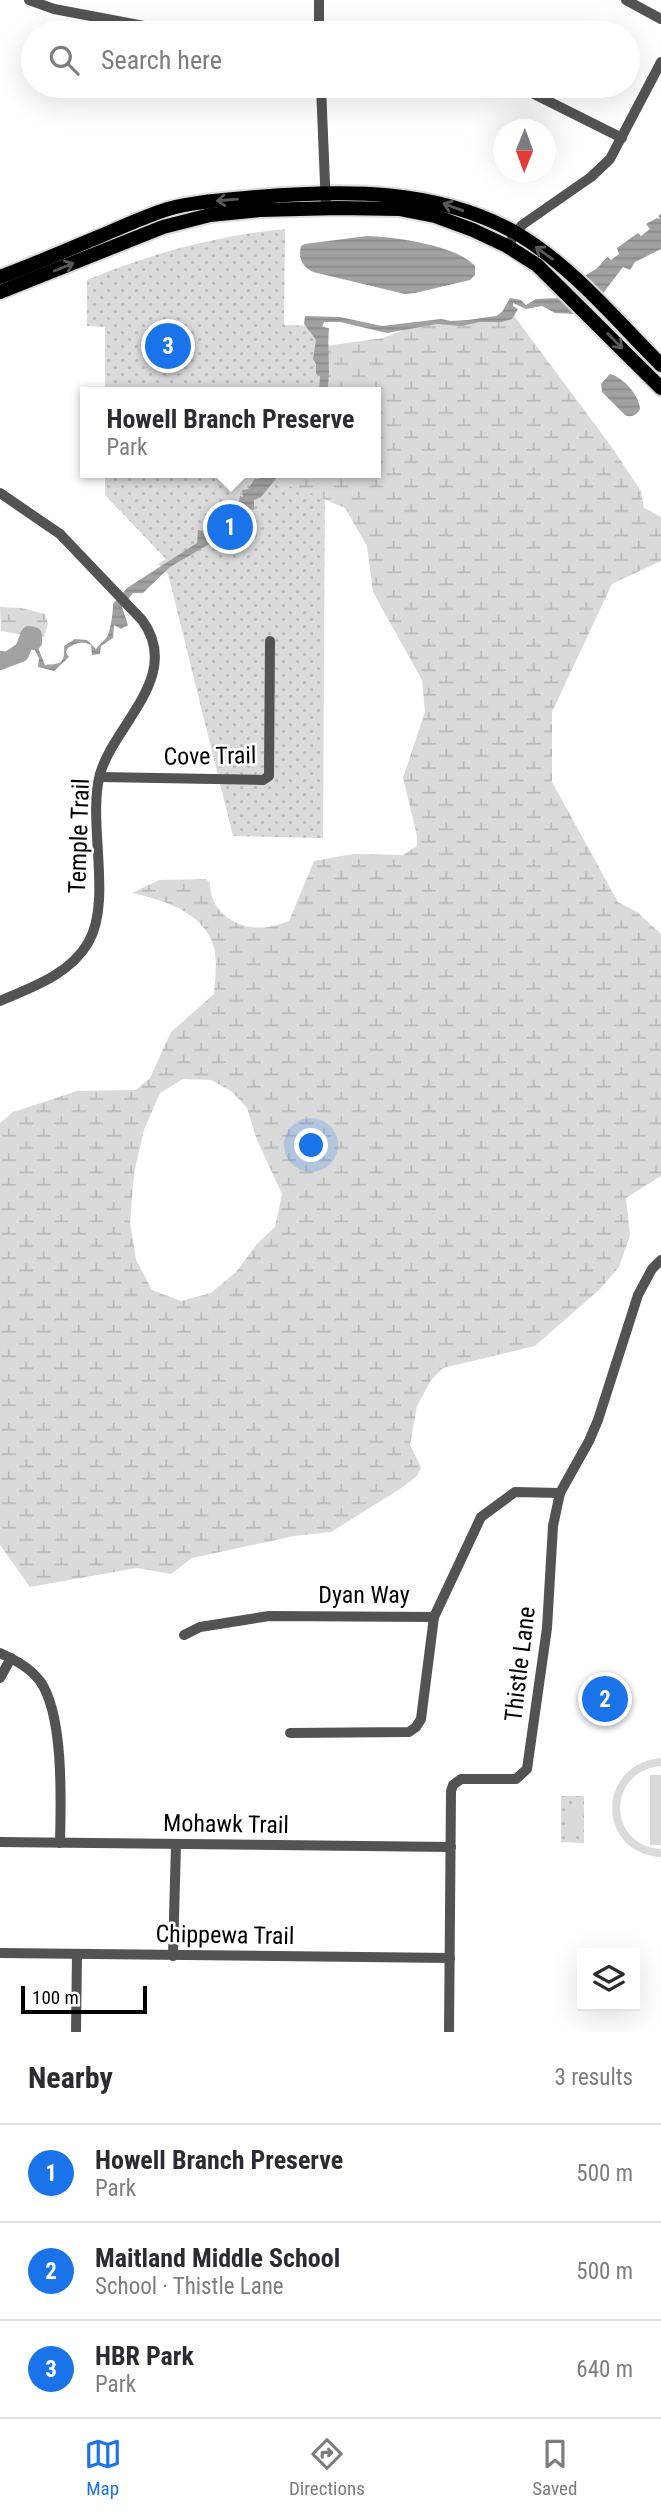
<!DOCTYPE html>
<html lang="en">
<head>
<meta charset="utf-8">
<style>
  :root { --surface:#fff; --page:#f7f7f7; --text:#2b2b33; --muted:#7c7c81; --line:#e1e1e2; --accent:#1a73e8 }
  body { margin:0; font-family:"Roboto Condensed",sans-serif; background:var(--page); color:var(--text) }
  .controls { position:absolute; right:21px; bottom:21px; display:grid; overflow:hidden; border-radius:0px; box-shadow:0 7px 28px #0002 }
  .controls button { width:63px; height:63px; display:grid; place-items:center; padding:0; border:0; border-bottom:2px solid var(--line); background:var(--surface); color:var(--text); font:35px sans-serif }
  .compass { position:absolute; left:493px; top:119px; width:63px; height:63px; border-radius:50%; background:var(--surface); box-shadow:0 7px 28px #0002; rotate:181deg }
  .scale { position:absolute; left:21px; bottom:18px; width:126px; box-sizing:border-box; padding-left:7px; border:4px solid #000; border-top:0; font-size:19px; line-height:24px; white-space:nowrap; color:#000; -webkit-text-stroke:5px #fff; paint-order:stroke }
  .you { position:absolute; left:312px; top:1146px; width:24px; height:24px; margin:-18px; border:5px solid #fff; border-radius:50%; background:#1a73e8; box-shadow:0 0 0 10px #1a73e833 }
  .badge { display:grid; place-items:center; width:46px; height:46px; border-radius:50%; background:var(--accent); color:#fff; font-size:23px; font-weight:700 }
  .pin { position:absolute; translate:-50% -50%; border:4px solid #fff; box-shadow:0 2px 7px #0006 }
  .popup { position:absolute; left:80px; top:387px; width:301px; height:91px; box-sizing:border-box; display:grid; place-content:center; border-radius:0px; background:var(--surface); filter:drop-shadow(0 2px 5px #0005); font-size:23px; white-space:nowrap; color:var(--muted) }
  .popup b { font-size:26px; color:var(--text) }
  .popup::after { content:''; position:absolute; left:50%; top:100%; margin-left:-14px; border:14px solid transparent; border-top-color:var(--surface) }
  .list { margin:0; padding:0; list-style:none }
  h2 { display:flex; justify-content:space-between; align-items:center; height:91px; margin:0; padding:0 28px; font-size:30px }
  h2 small { font-size:23px; font-weight:400; color:var(--muted) }
  .list li { display:grid; grid-template-columns:46px 1fr auto; gap:21px; align-items:center; box-sizing:border-box; height:98px; padding:0 28px; border-top:2px solid var(--line) }
  .list b { display:block; font-size:26px; white-space:nowrap }
  .list p { margin:0; font-size:23px; white-space:nowrap; color:var(--muted) }
  .list em { font-size:23px; font-style:normal; color:var(--muted) }
  .icon { flex:none; width:38px; height:38px; fill:none; stroke:currentColor; stroke-width:2; stroke-linecap:round; stroke-linejoin:round }
  .map { position:relative; flex:none; width:661px; height:2032px; overflow:hidden }
  .search { position:absolute; background:var(--surface); box-shadow:0 7px 28px #0002; left:21px; right:21px; top:21px; height:77px; display:flex; align-items:center; gap:18px; box-sizing:border-box; padding:0 24px; border-radius:38px; color:var(--muted); font-size:26px }
  .sheet { height:385px; background:var(--surface) }
  nav { display:flex; justify-content:space-around; align-items:center; box-sizing:border-box; height:98px; border-top:2px solid var(--line); background:var(--surface); font-size:19px; color:var(--muted) }
  nav a { display:grid; justify-items:center; gap:4px }
  nav .on { color:var(--accent) }
  .map>svg:first-child { display:block }
  .grass { fill:url(#grass-dots) }
  .wetland { fill:url(#wetland-marsh); fill-rule:evenodd }
  .pitch { fill:#dadada }
  .water { fill:url(#water-rules) }
  .lines { fill:none; stroke-linecap:round; stroke-linejoin:round }
  .stream { stroke:#a1a1a1; stroke-width:2.5 }
  .river { stroke:#a1a1a1; stroke-width:16 }
  .major-casing { stroke:#dbdbdb; stroke-width:18 }
  .minor { stroke:#535353; stroke-width:10 }
  .major { stroke:#000; stroke-width:14 }
  .oneway { stroke:#595959 }
  .labels { text-anchor:middle; dominant-baseline:central; stroke-width:5; stroke-linejoin:round; paint-order:stroke }
  .street-label { font-size:24px; fill:#000; stroke:#fff }
</style>
</head>
<body>
<div class="map">
<svg width="661" height="2032" viewBox="0 0 661 2032">
  <defs>
    <pattern id="grass-dots" width="8" height="8" patternUnits="userSpaceOnUse" patternTransform="scale(1.75)"><rect width="8" height="8" fill="#dadada"/><path d="M2 2h.1M6 6h.1" fill="none" stroke="#b9b9b9" stroke-width="1.8" stroke-linecap="round"/></pattern>
    <pattern id="wetland-marsh" width="20" height="14" patternUnits="userSpaceOnUse" patternTransform="scale(1.75)"><rect width="20" height="14" fill="#dadada"/><path d="M1 5h8M5 5V1M11 12h8M15 12V8" fill="none" stroke="#b9b9b9"/></pattern>
    <pattern id="water-rules" width="6" height="5" patternUnits="userSpaceOnUse" patternTransform="scale(1.75)"><rect width="6" height="5" fill="#a1a1a1"/><path d="M0 2.5h6" fill="none" stroke="#898989"/></pattern>
  </defs>
  <rect width="100%" height="100%" fill="#fff"/>
  <g class="grass">
    <path d="M285,229L284,325L325,326V392H105V327L87,326V280C152,253 216,236 285,229Z"/>
    <polygon points="105,473 325,473 323,838 233,836 168,574 158,564 166,559 105,495"/>
    <polygon points="561,1796 584,1796 584,1843 561,1842"/>
  </g>
  <g class="wetland">
    <path d="M509,309L611,446L641,491L644,508L661,517V561L612,584L552,712V782L618,902L637,912L661,934V1176L626,1198L630,1235L619,1267L600,1289L535,1346L443,1368L431,1380L417,1406L410,1445L421,1467L417,1476L400,1489L331,1532L294,1536L192,1558L171,1574L137,1568L30,1587L0,1545V1123L13,1112L77,1091L136,1090L150,1078L171,1032L214,994C215,979 218,959 213,944C201,911 163,900 132,893L159,880L206,879L210,883C210,914 239,931 268,927C275,926 282,923 289,921L314,861L353,854L403,855L417,846V836L403,778L425,712L422,680L373,592L367,546L345,508L301,489L269,482L279,473H375V392H324L325,346L383,338L414,326L494,319ZM183,1079L211,1080L231,1091L247,1108L257,1140L282,1194L275,1227L257,1244L236,1272L211,1293L181,1301L152,1290L136,1260L130,1222L134,1173L144,1130L160,1093Z"/>
    <polygon points="0,607 21,608 45,614 48,624 44,637 41,637 38,631 29,628 23,635 1,631"/>
  </g>
  <g class="pitch">
    <path d="M661,1758V1766C606,1771 607,1846 661,1849V1857C596,1853 596,1764 661,1758Z"/>
    <rect x="650" y="1775" width="11" height="70"/>
    <polygon points="566,1804 580,1804 580,1834 566,1835"/>
  </g>
  <g class="water">
    <path d="M661,214V249L635,262L630,270L623,267L604,292L575,314L555,313L542,306L526,309L513,303V306L518,309L512,319L502,322H480L461,326L437,324L387,333L340,322H324L322,327L329,328C327,348 331,371 327,392H319L320,376L316,374V364L313,359L316,340L304,324L305,316L340,317L382,326L441,319L451,321L468,320L496,316L502,312L510,298L521,300L526,305L536,299L561,298C572,287 582,277 596,269C601,265 602,261 608,257L611,260L619,254L617,248L638,233L641,236L650,229L646,224L657,218L660,219L658,216Z"/>
    <path d="M367,236C395,237 456,245 475,266V275L470,280L415,293L405,294L313,272C302,266 298,259 301,246L305,244Z"/>
    <path d="M610,374C623,377 639,395 640,409C637,415 631,418 625,415L602,392L601,384Z"/>
    <path d="M274,473H289L286,476L279,475L261,497L254,500V510L245,509L237,523L225,529L220,527L216,540L170,567L143,593H133L122,607L128,625L121,629L114,625L113,638L101,646L100,654L92,655L91,645C82,640 76,643 68,648L66,652L69,657L54,671L38,667L39,658L32,645L31,636L28,641L24,637L29,628H36L40,640L36,643L45,665C61,664 65,664 64,646L75,639L87,640L96,649C99,644 106,640 108,635C111,627 113,613 113,604L127,588L197,543L198,530L202,531L222,514L225,515C231,512 240,502 240,496L243,497L242,490L248,489L254,480Z"/>
  </g>
  <g class="lines">
    <polyline class="stream" points="0,652 6,653 27,638"/>
    <polyline class="river" points="0,662 21,654 29,634 34,635 34,642"/>
    <g class="major-casing">
      <g id="major">
        <path d="M0,277C35,264 69,249 103,235C124,226 146,216 168,209C196,201 227,200 257,197C345,190 436,188 516,233C571,265 617,321 661,365"/>
        <polyline points="0,292 163,227 210,215 260,210 339,208 399,209 435,216 473,230 507,246 537,265 661,388"/>
      </g>
    </g>
    <g class="minor">
      <polyline points="29,0 54,9 181,33"/>
      <polyline points="319,0 319,33"/>
      <polyline points="626,0 661,19"/>
      <polyline points="321,86 326,208"/>
      <polyline points="518,86 622,138"/>
      <polyline points="507,246 522,225 591,177 610,159 661,62"/>
      <path d="M0,493L60,534L142,620C183,676 115,723 100,774C87,823 113,901 88,943C69,975 32,987 0,1001"/>
      <polyline points="100,777 263,780 269,776 270,641"/>
      <polyline points="184,1635 200,1627 269,1616 434,1617"/>
      <path d="M0,1653C15,1660 29,1667 40,1681C64,1715 61,1801 60,1843"/>
      <polyline points="0,1678 11,1658"/>
      <polyline points="290,1733 409,1732 416,1727 421,1719 434,1617 481,1517 515,1492 560,1493"/>
      <polyline points="0,1842 451,1847"/>
      <polyline points="0,1953 450,1958"/>
      <polyline points="173,1956 176,1844"/>
      <polyline points="76,2032 77,1954"/>
      <polyline points="449,2032 451,1791 453,1785 461,1779 516,1779 527,1769 547,1628 553,1526 560,1493 589,1441 598,1420 638,1295 652,1269 661,1260"/>
    </g>
    <use href="#major" class="major"/>
  </g>
  <defs><path id="oneway-shaft" d="M-6 0H5M1.5-3L5.5 0L1.5 3" fill="none" stroke-width="1.6" stroke-linecap="round" stroke-linejoin="round" transform="scale(1.75)"/></defs>
  <g class="oneway">
    <use href="#oneway-shaft" transform="translate(227 200) rotate(175)"/>
    <use href="#oneway-shaft" transform="translate(453 207) rotate(-160)"/>
    <use href="#oneway-shaft" transform="translate(544 253) rotate(-144)"/>
    <use href="#oneway-shaft" transform="translate(64 267) rotate(-22)"/>
    <use href="#oneway-shaft" transform="translate(615 341) rotate(45)"/>
  </g>
  <g class="labels">
    <g class="street-label">
      <text transform="translate(210 756) rotate(-1)">Cove Trail</text>
      <text transform="translate(79 836) rotate(-88)">Temple Trail</text>
      <text x="364" y="1595">Dyan Way</text>
      <text transform="translate(520 1664) rotate(-83)">Thistle Lane</text>
      <text transform="translate(226 1824) rotate(1)">Mohawk Trail</text>
      <text transform="translate(225 1935) rotate(1)">Chippewa Trail</text>
    </g>
  </g>
</svg>
<div class="controls">
<button><svg class="icon" aria-label="layers" viewBox="0 0 24 24"><path d="M12 4l9 5-9 5-9-5zM3 14l9 5 9-5"/></svg></button>
</div>
<svg class="compass" viewBox="-18 -18 36 36"><path d="M0-13l5 13h-10z" fill="#e53935"/><path d="M0 13l5-13h-10z" fill="#7c7c81"/></svg>
<div class="scale">100 m</div>
<div class="you"></div>
<div class="pin badge" style="left:230px;top:527px">1</div>
<div class="popup"><b>Howell Branch Preserve</b>Park</div>
<div class="pin badge" style="left:605px;top:1699px">2</div>
<div class="pin badge" style="left:168px;top:346px">3</div>
<div class="search"><svg class="icon" aria-label="search" viewBox="0 0 24 24"><circle cx="10" cy="10" r="6"/><path d="M15 15l6 6"/></svg>Search here</div>
</div>
<section class="sheet">
<h2>Nearby<small>3 results</small></h2>
<ul class="list">
<li><span class="badge">1</span><div><b>Howell Branch Preserve</b><p>Park</p></div><em>500 m</em></li>
<li><span class="badge">2</span><div><b>Maitland Middle School</b><p>School · Thistle Lane</p></div><em>500 m</em></li>
<li><span class="badge">3</span><div><b>HBR Park</b><p>Park</p></div><em>640 m</em></li>
</ul>
</section>
<nav>
<a class="on"><svg class="icon" aria-label="map" viewBox="0 0 24 24"><path d="M3 6l6-2 6 2 6-2v14l-6 2-6-2-6 2zM9 4v14M15 6v14"/></svg>Map</a>
<a><svg class="icon" aria-label="directions" viewBox="0 0 24 24"><path d="M12 3l9 9-9 9-9-9zM9 14v-3h6M13 9l2 2-2 2"/></svg>Directions</a>
<a><svg class="icon" aria-label="saved" viewBox="0 0 24 24"><path d="M7 4h10v16l-5-4-5 4z"/></svg>Saved</a>
</nav>
</body>
</html>
